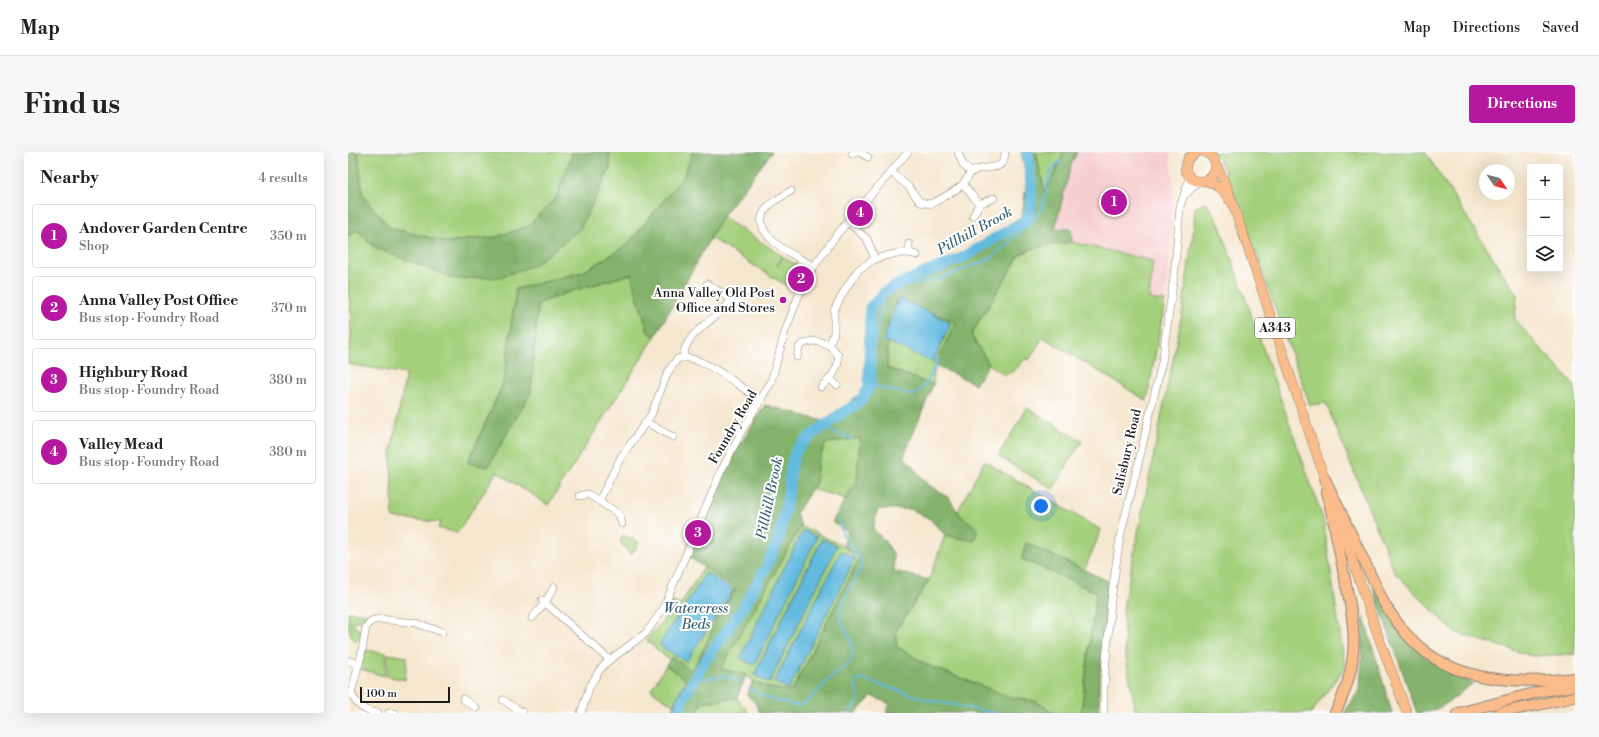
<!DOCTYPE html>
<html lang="en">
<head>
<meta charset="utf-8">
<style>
  :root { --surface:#fff; --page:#f6f6f6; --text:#202124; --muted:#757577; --line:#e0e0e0; --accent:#b5179e }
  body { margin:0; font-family:"Libre Bodoni",serif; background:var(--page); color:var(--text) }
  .controls { position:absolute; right:12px; top:12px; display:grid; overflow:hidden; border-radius:4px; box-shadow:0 4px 16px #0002 }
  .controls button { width:36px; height:36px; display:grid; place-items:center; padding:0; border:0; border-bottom:1px solid var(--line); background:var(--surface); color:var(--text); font:20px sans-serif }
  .compass { position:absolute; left:1131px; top:12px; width:36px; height:36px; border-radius:50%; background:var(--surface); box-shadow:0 4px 16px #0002; rotate:125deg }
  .scale { position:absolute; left:12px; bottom:10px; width:90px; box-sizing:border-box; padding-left:4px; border:2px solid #1c1c1c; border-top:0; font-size:11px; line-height:14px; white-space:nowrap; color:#1c1c1c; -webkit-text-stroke:3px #fff; paint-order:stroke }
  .you { position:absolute; left:693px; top:354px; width:14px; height:14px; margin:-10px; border:3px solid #fff; border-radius:50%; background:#1a73e8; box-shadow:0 0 0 6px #1a73e833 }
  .badge { display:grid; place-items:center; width:26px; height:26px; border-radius:50%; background:var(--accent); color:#fff; font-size:13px; font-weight:700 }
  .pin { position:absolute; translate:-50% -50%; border:2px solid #fff; box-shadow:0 1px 4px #0006 }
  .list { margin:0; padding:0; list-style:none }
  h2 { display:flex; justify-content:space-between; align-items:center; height:52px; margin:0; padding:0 16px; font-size:17px }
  h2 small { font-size:13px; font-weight:400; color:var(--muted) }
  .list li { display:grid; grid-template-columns:26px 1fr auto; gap:12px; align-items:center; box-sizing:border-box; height:64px; margin:0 8px 8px; padding:0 8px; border:1px solid var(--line); border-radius:4px }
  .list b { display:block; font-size:15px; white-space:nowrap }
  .list p { margin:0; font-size:13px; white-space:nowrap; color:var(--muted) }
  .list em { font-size:13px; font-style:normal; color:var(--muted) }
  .icon { flex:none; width:22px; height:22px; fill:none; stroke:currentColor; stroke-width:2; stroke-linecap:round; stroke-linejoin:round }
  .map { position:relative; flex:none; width:1227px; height:561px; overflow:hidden; border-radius:4px }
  header { display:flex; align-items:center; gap:24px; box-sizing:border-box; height:56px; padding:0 20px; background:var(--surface); border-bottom:1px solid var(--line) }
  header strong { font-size:19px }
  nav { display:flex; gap:22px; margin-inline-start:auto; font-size:14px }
  .intro { display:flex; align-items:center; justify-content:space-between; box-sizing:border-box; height:96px; padding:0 24px }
  h1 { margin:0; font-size:28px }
  .button { padding:10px 18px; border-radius:4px; background:var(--accent); color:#fff; font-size:14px; font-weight:700 }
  main { display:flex; gap:24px; padding:0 24px }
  aside { flex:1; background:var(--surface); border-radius:4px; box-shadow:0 4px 16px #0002 }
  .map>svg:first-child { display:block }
  .built { fill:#f7cfd0 }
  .green { fill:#a4d07c; stroke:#60764c; fill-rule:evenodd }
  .forest { fill:#83b26c; stroke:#506744 }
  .water { fill:#62badf; stroke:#3f6b7e }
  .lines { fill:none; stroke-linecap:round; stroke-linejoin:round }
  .stream { stroke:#62badf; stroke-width:2 }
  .river { stroke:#62badf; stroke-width:11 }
  .minor-casing { stroke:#888276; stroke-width:8 }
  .major-casing { stroke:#888276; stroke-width:10 }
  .highway-casing { stroke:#888276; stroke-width:12 }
  .minor { stroke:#fff; stroke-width:7 }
  .major { stroke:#fabc8b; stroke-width:9 }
  .highway { stroke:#fabc8b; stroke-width:10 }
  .poi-dot { fill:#b5179e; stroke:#fff; stroke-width:1.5 }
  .labels { text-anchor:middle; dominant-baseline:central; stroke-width:4; stroke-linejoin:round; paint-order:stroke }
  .shield { fill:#fff; stroke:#606060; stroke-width:1 }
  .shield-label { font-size:12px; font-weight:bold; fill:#1c1c1c }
  .poi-label { font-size:13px; fill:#1c1c1c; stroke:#fff; text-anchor:end }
  .street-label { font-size:13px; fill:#1c1c1c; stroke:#fff }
  .water-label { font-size:14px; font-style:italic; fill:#3c6374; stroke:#fff }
</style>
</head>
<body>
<header>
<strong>Map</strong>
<nav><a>Map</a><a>Directions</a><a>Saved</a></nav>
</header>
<div class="intro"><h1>Find us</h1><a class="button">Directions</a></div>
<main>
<aside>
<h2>Nearby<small>4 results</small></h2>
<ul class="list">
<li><span class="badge">1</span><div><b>Andover Garden Centre</b><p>Shop</p></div><em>350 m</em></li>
<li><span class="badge">2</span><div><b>Anna Valley Post Office</b><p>Bus stop · Foundry Road</p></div><em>370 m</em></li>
<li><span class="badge">3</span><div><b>Highbury Road</b><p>Bus stop · Foundry Road</p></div><em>380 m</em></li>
<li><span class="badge">4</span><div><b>Valley Mead</b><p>Bus stop · Foundry Road</p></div><em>380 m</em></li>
</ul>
</aside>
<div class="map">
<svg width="1227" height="561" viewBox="0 0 1227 561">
  <rect width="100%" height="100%" fill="#fff"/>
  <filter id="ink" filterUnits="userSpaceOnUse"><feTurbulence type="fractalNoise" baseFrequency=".025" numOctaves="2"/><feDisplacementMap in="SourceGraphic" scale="8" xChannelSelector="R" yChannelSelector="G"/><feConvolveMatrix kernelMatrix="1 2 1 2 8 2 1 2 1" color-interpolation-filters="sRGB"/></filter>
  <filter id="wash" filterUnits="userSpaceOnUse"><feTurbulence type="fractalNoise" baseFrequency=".012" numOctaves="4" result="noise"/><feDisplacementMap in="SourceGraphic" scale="16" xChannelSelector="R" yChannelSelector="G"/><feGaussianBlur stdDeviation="0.9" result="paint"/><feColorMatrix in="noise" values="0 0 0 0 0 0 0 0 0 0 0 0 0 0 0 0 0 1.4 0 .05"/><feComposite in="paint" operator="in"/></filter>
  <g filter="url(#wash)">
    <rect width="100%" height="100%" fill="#f5e7cf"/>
    <polygon class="built" points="729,0 822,0 826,35 820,127 817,149 801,147 805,109 724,90 723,77 707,76 723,13"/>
    <g class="green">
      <polygon points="10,0 225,0 208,46 180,74 148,85 98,90 42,76 15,44"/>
      <polygon points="261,0 345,0 335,25 279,93 235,120 168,137 156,229 120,310 183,240 190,152 221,140 283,122 300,180 307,185 200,353 149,320 109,381 90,376 93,370 45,366 43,301 58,222 0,212 0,202 3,187 2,152 0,140 0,84 10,78 27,96 108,127 262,18"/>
      <polygon points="688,0 716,0 697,42"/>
      <polygon points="863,0 1077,0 1169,143 1167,168 1227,234 1227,502 1184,504 1106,480 1047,421 978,251 962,253 882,31 871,7"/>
      <polygon points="858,50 871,71 975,367 997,515 963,561 788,561 777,501 775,456 834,162 846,74 847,56"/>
      <polygon points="374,65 435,104 429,114 435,105 454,116 444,137 362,86"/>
      <polygon points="724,90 805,109 801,147 817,149 799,249 695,185 681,208 678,206 667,218 657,223 641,212 623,183 672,102 689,95"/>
      <polygon points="549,148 608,170 587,213 585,233 539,216 540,166"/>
      <polygon points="679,256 734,289 705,337 650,304"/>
      <polygon points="513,286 509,328 498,347 464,337 468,330 469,312 478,291"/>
      <polygon points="636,309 753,378 736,419 678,392 674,406 748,440 733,561 706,561 687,549 662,545 579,513 548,494 548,479 581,428 597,383 626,389 610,359"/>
      <path d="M453,374L495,394L512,405L444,539L421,536L405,529L398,523L372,517ZM474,387L489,394L406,523Z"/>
      <polygon points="275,383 282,387 284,386 291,391 283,403 272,390"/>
      <polygon points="356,415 388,436 367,469 361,486 349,510 343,519 324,505 321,508 298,488 316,467 323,449 332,453"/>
      <path d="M0,460L18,462C18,470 12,469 6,469L5,471L6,474L13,479L11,487L9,489C0,487 0,470 0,460Z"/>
      <polygon points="17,498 38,501 36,524 12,517"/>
      <polygon points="40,502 59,505 57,528 38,524"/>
      <polygon points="318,513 338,528 325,553 303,538"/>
      <polygon points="389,546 397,556 400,561 349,561 354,550"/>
    </g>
    <g class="forest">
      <polygon points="0,0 10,0 15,44 42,76 99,90 148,85 180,74 208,46 225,0 261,0 262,17 232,77 186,113 152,125 108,127 27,96 10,78 0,84"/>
      <polygon points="345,0 424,0 374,65 307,185 300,180 283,122 221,140 190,152 183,240 140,315 120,311 156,229 168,137 235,120 279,93 335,25"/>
      <polygon points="673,0 688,0 697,41 716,0 729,0 723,13 707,76 723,77 724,90 689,95 672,102 623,183 641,212 627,232 587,213 608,170 549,148 540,166 539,216 585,233 556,304 579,332 601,346 611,362 630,377 626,389 597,383 582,367 563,357 530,357 525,377 535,387 545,401 546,419 581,428 548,479 548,494 579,513 662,545 687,549 706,561 538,561 542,552 524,544 508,561 412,561 407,551 399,543 405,529 421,536 444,539 512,405 495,394 500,380 484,370 509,328 512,286 478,291 469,312 468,330 448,362 453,374 373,517 398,523 389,546 354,550 349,561 322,561 338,528 318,513 324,505 343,518 349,510 361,486 367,469 388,437 341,405 380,312 417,253 479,270 517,237 520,156 538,139 611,104 674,64 679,27"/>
      <polygon points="678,391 760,429 751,536 752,561 733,561 748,440 674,407"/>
      <path d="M1025,436L1077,505L1125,531C1108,544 1092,561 1069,561Z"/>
      <polygon points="1016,465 1044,561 996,561 1012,537"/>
    </g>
    <g class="water">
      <polygon points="551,146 603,171 585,210 535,188"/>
      <polygon points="455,378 469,385 406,513 392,506"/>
      <polygon points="474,387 489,394 421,531 406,523"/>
      <polygon points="493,399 507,406 441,537 426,530"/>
      <polygon points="358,421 385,438 338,510 311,493"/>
    </g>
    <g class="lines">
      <g class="stream">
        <path d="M521,235H528L564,243C576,242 587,214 592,204"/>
        <path d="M528,235L526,193L535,147L545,137L586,129L642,107L684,70C688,65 693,59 695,53C701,33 696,25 712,9"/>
        <polyline points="474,276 504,287"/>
        <polyline points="346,528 377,524 393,530"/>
        <path d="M401,536C415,546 434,551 451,554C464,548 472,536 482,526C488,521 497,517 501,511C505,506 505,499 504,493C501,479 489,471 493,456C497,439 511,427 514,410L495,383L490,367"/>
        <polyline points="502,560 511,547 507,532 509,529 514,527 581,548 647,561"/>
      </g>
      <polyline class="river" points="330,561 334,548 355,512 395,456 418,415 430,389 440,344 443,314 448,298 461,285 497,259 509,252 516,244 521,235 522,156 538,139 557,129 614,106 678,68 683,54 684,44 681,11 679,0"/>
    </g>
  </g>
  <g filter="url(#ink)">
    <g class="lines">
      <g class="minor-casing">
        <g id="minor">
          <polyline points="511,0 520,5"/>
          <polyline points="610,0 615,13 623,20"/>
          <polyline points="504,2 508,0"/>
          <path d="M543,20L561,35L572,50L583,52C593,47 606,40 615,32C618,29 620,23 624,20C636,11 657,23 657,0"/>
          <polyline points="615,32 631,52"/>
          <path d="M443,39C433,45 422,50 416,60C402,84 450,106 466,114"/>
          <polyline points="836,44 845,35 853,30"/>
          <polyline points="625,64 631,52 646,46"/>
          <polyline points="561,92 561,100"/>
          <path d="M527,107C540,103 556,98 569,103"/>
          <polyline points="359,132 390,151 397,139 410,144"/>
          <polyline points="481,193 486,181 486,158 498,136 510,118 527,107 519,87 500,70"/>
          <path d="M449,205L451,195C463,184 482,190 490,203C492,217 482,227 473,235"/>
          <path d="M335,206C337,179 371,167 384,147"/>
          <polyline points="482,227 489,233"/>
          <polyline points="298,270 325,285"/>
          <polyline points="232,344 240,342 271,362 274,372"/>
          <path d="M251,349L273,305L303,263L320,220L329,207C350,198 395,238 413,248"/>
          <polyline points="194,448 262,508"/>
          <polyline points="184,466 197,451 206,435"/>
          <polyline points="0,509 11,512"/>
          <polyline points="115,547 128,556"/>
          <polyline points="155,548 175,561"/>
          <path d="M30,561C17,560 8,553 3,541L13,504L18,475L23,469L31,467L68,471L94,480"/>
          <polyline points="41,561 47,561"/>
          <polyline points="233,561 242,534 251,519 259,510 298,481 315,457 374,317 396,275 423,230 437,180 450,145 464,117 490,81 560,0"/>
          <polyline points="756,561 756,534 763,448 772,385 788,321 814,210 826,125 832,55 840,31 840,23"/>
        </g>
      </g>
      <g class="major-casing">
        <g id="major">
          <path d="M849,0L840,6L837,18L843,27C865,38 878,8 856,0"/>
          <polyline points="868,13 879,35 901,99 979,334"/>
          <path d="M857,29C868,32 874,37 880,47"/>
          <polyline points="987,356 1028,478 1059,561"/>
        </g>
      </g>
      <g class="highway-casing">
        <g id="highway">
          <path d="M977,327L1037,453C1045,465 1053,477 1063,487C1106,532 1170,532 1227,526"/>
          <path d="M979,340C985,366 990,392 995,418C1007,474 1014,508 987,561"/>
          <polyline points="1110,561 1194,539 1227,534"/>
          <polyline points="1151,561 1227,545"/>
        </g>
      </g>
      <use href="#minor" class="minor"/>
      <use href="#major" class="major"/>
      <use href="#highway" class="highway"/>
    </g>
  </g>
  <circle class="poi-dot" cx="435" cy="148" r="4"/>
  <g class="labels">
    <rect class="shield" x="907" y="166" width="40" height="20" rx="3"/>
    <g class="shield-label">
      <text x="927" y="176">A343</text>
    </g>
    <g class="poi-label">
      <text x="427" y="141">Anna Valley Old Post<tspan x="427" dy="15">Office and Stores</tspan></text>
    </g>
    <g class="street-label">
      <text transform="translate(385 275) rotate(-60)">Foundry Road</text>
      <text transform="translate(779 300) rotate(-77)">Salisbury Road</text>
    </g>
    <g class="water-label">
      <text transform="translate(627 79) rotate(-29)">Pillhill Brook</text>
      <text transform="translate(422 346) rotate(-78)">Pillhill Brook</text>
      <text x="348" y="457">Watercress<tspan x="348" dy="16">Beds</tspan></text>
    </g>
  </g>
</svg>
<div class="controls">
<button>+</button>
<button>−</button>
<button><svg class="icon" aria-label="layers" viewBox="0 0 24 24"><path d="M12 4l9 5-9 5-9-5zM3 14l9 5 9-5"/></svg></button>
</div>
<svg class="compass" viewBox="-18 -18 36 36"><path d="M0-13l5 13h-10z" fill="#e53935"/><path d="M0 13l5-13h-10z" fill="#757577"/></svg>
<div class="scale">100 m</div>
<div class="you"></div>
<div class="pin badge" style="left:766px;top:50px">1</div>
<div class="pin badge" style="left:453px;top:127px">2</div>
<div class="pin badge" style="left:350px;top:381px">3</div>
<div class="pin badge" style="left:512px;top:61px">4</div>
</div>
</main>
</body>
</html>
